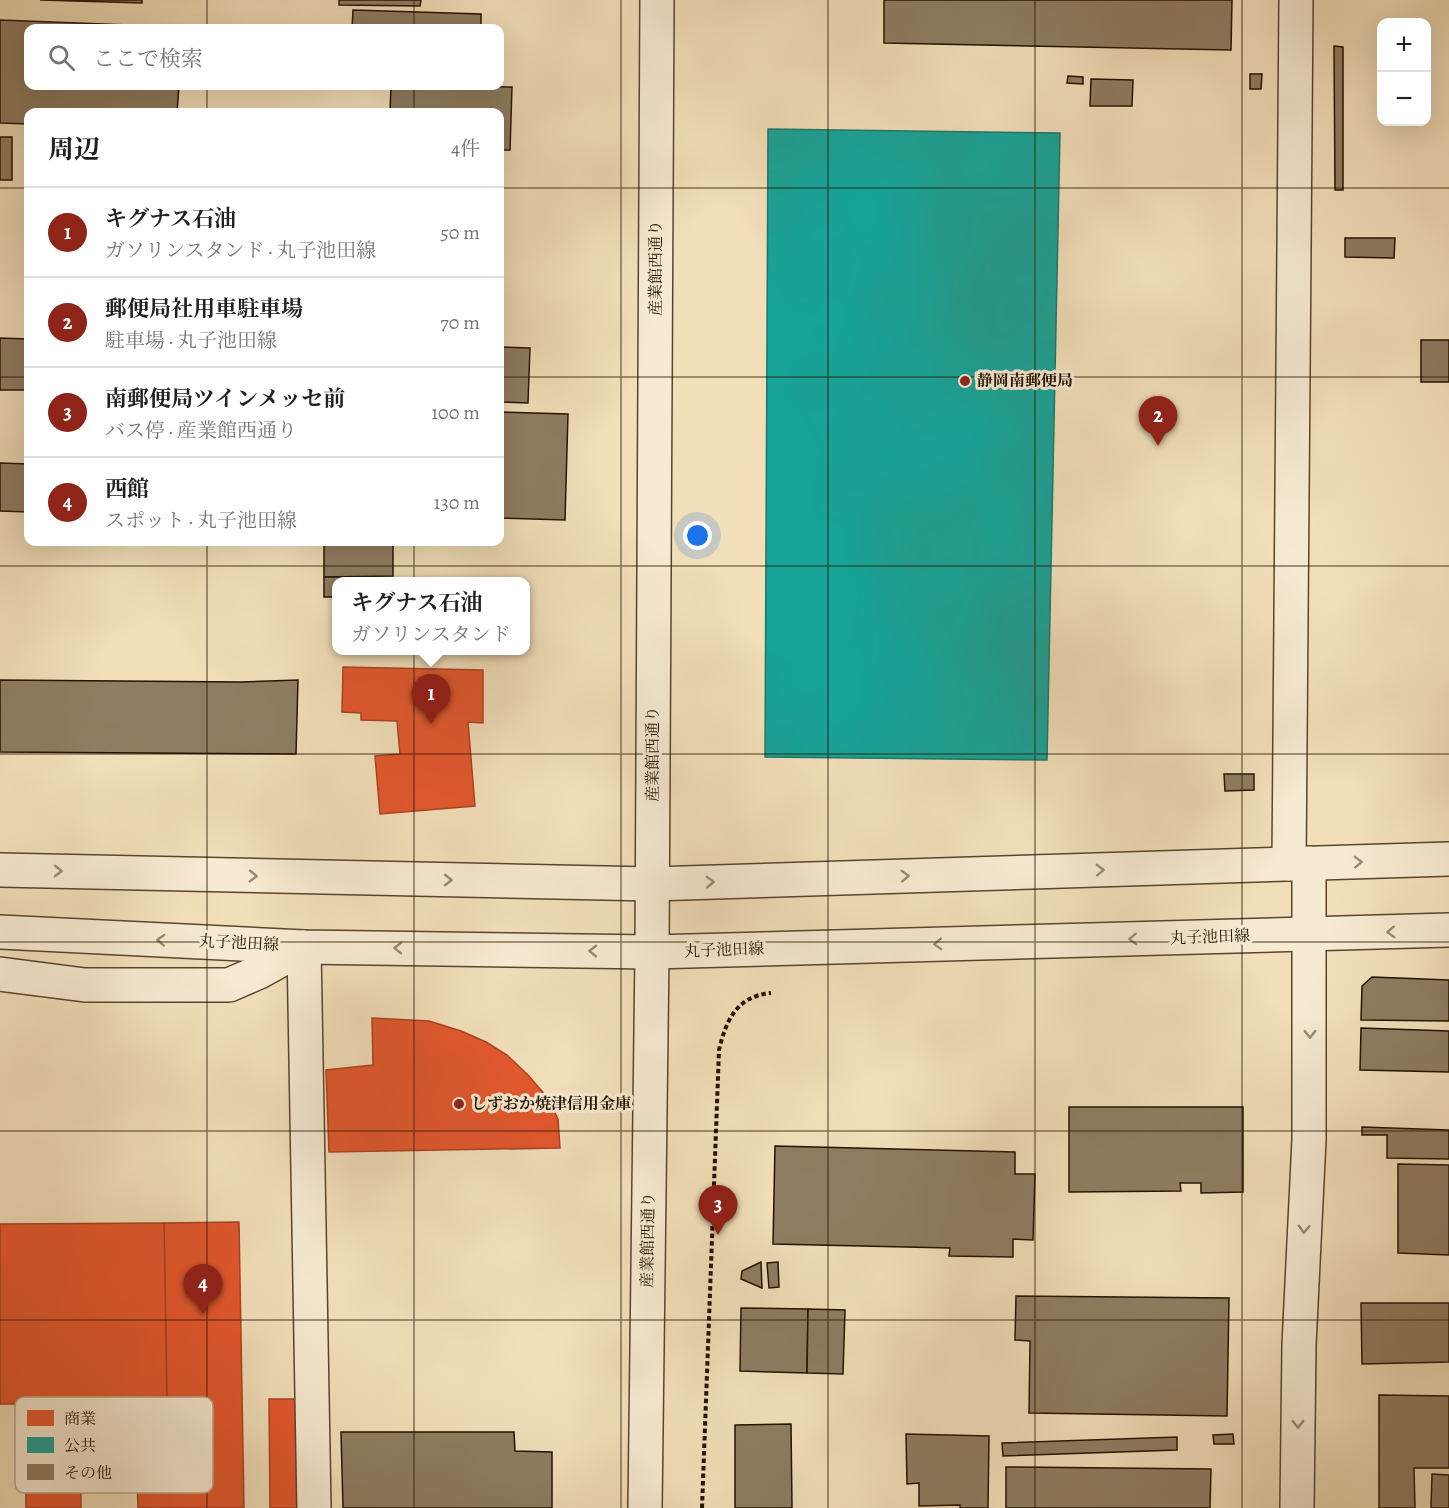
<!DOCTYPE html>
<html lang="ja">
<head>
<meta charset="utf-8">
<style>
  :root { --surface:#fff; --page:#f6f6f6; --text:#202124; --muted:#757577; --line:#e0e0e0; --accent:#8f2418 }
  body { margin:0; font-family:Alegreya,"Noto Serif JP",serif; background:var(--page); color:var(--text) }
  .controls { position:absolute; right:18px; top:18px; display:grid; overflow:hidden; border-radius:12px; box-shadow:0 6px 24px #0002 }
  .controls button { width:54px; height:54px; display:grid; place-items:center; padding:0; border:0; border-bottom:2px solid var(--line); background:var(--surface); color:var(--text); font:30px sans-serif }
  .you { position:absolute; left:698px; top:536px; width:21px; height:21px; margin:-15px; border:4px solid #fff; border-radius:50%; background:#1a73e8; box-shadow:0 0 0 9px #1a73e833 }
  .badge { display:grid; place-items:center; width:39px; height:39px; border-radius:50%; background:var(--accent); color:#fff; font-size:20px; font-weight:700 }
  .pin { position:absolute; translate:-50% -50px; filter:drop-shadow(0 2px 3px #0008) }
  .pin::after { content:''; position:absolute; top:32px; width:21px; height:18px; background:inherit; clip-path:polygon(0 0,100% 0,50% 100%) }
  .popup { position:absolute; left:332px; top:577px; width:198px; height:78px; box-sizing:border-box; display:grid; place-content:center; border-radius:12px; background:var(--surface); filter:drop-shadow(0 2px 4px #0005); font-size:20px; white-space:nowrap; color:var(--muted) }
  .popup b { font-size:22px; color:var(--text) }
  .popup::after { content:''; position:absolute; left:50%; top:100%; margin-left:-12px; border:12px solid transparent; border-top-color:var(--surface) }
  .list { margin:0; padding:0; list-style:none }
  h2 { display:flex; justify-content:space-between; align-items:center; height:78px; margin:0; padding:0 24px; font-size:26px }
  h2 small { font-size:20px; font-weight:400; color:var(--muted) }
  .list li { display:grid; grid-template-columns:39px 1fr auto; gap:18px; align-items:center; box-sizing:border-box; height:90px; padding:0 24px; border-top:2px solid var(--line) }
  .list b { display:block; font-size:22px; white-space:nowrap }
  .list p { margin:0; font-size:20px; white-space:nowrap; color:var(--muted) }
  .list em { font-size:20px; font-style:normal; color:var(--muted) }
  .icon { flex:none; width:33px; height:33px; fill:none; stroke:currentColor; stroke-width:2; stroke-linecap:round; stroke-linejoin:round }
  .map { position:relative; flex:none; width:1449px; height:1508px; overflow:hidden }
  .search { position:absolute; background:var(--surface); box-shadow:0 6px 24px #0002; left:24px; top:24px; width:480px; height:66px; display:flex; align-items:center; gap:15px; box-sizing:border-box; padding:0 21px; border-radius:12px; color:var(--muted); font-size:22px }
  .panel { position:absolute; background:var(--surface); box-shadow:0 6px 24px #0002; left:24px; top:108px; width:480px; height:438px; border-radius:12px }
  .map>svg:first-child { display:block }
  .shops { fill:#e4572e; stroke:#aa4220; stroke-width:1.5 }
  .public { fill:#17a398; stroke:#1b786a; stroke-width:1.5 }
  .building { fill:#8f7d61; stroke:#241200; stroke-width:1.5 }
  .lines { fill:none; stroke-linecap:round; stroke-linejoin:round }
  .minor-casing { stroke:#58452e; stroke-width:36 }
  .tertiary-casing { stroke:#58452e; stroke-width:36 }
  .path { stroke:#241200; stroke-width:4; stroke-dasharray:4.5 3; stroke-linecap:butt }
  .minor { stroke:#f7ead2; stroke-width:33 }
  .tertiary { stroke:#f7ead2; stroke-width:33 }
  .oneway { stroke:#988974 }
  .grid { fill:none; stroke:#241200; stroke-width:1.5; stroke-opacity:0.55 }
  .poi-dot { fill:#8f2418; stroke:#f7ead2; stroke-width:2 }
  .labels { text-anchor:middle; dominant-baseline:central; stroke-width:6; stroke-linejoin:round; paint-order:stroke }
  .street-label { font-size:16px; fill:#241200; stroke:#f7ead2 }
  .poi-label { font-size:16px; font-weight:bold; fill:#241200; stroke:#f7ead2; text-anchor:start }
  .key { fill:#f7ead2; stroke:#b8a993; stroke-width:1.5 }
  .key-label { font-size:16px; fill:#241200 }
</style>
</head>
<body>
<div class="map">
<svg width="1449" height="1508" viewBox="0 0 1449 1508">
  <rect width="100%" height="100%" fill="#f2dfba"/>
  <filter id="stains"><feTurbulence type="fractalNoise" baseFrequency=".00333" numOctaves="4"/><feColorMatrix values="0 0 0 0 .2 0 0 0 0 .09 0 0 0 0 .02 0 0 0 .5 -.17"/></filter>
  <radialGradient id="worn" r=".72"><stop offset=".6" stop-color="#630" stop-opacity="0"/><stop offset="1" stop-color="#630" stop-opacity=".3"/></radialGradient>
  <g class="shops">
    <polygon points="343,667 483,670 483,723 468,722 475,806 380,814 375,756 400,754 397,721 361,720 361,713 342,712"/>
    <polygon points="372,1018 429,1021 461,1031 486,1042 507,1055 528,1075 547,1097 558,1119 560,1148 329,1152 326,1070 373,1065"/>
    <polygon points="239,1222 244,1508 138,1508 135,1408 167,1406 164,1223"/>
    <polygon points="164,1223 167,1406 80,1407 81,1508 26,1508 25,1404 0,1404 0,1224"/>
    <polygon points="269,1399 297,1399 297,1508 270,1508"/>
  </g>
  <polygon class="public" points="768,129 1060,133 1047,760 765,757"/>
  <g class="building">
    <polygon points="40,0 142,0 142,3"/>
    <polygon points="339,0 421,0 420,6 339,5"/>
    <polygon points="884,0 1232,0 1231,50 884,43"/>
    <polygon points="353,10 481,14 481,28 352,28"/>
    <polygon points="0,20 181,27 28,28 28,86 179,86 177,112 28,112 28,124 0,123"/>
    <polygon points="1334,46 1343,47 1343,190 1335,190"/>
    <polygon points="1250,74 1262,74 1261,89 1250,89"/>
    <polygon points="1068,76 1083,77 1083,84 1067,83"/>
    <polygon points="1091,79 1133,80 1132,106 1090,106"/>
    <polygon points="391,86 512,87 510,150 500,150 500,112 390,112"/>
    <rect x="0" y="137" width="12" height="43"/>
    <polygon points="1345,238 1395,238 1394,258 1345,257"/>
    <polygon points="0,338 28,339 28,390 0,390"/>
    <rect x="1421" y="340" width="28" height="42"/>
    <polygon points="500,347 530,348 528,403 500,402"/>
    <polygon points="500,412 568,414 565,520 500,518"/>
    <polygon points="0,463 28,464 28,512 0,511"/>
    <polygon points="324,542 393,542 393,576 324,577"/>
    <polygon points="324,577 359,577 359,582 336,582 336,597 324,597"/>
    <polygon points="0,680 241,682 298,680 296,754 0,752"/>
    <polygon points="1224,774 1254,774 1254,790 1225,791"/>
    <polygon points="1372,977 1449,980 1449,1021 1361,1020 1362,986"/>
    <polygon points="1361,1028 1449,1031 1449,1072 1360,1070"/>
    <polygon points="1069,1107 1243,1107 1243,1192 1201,1193 1201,1183 1180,1183 1181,1191 1069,1192"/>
    <polygon points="1362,1127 1449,1130 1449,1159 1387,1158 1387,1135 1362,1135"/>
    <polygon points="775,1146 1015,1152 1015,1174 1035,1174 1033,1240 1013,1239 1013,1257 949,1256 950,1248 773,1244"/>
    <polygon points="1398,1164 1449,1165 1449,1255 1398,1253"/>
    <polygon points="761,1262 762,1288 741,1279 742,1271"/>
    <polygon points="778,1262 779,1287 769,1288 767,1263"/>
    <polygon points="1016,1296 1229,1298 1227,1416 1029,1413 1030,1341 1015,1340"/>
    <polygon points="1361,1303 1449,1303 1449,1362 1362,1364"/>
    <polygon points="741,1308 808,1309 807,1373 740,1371"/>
    <polygon points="808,1309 845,1310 843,1374 807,1373"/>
    <polygon points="1379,1395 1449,1396 1449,1468 1414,1468 1415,1508 1379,1508"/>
    <polygon points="791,1424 792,1508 735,1508 735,1425"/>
    <polygon points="341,1432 514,1432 515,1451 552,1452 552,1508 343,1508"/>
    <polygon points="906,1434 989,1436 988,1508 960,1508 960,1505 919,1506 919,1483 907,1484"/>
    <polygon points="1233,1434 1234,1444 1214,1444 1213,1435"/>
    <polygon points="1177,1437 1177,1450 1003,1456 1002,1443"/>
    <polygon points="1006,1467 1211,1469 1210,1508 1006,1508"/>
    <polygon points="1432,1474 1449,1475 1449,1508 1431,1508"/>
  </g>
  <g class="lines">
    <g class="minor-casing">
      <g id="minor">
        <polyline points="1289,864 1296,0"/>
        <polyline points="0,974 85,985 229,985 259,972 304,947 314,1508"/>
        <polyline points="1297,1508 1299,1345 1309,1140 1309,863"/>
      </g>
    </g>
    <g class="tertiary-casing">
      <g id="tertiary">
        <polyline points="0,870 652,884 1449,859"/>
        <polyline points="0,932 304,947 652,952 1449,930"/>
        <polyline points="645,1508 652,952 657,0"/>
      </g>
    </g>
    <path class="path" d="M702,1508L719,1050C726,1020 737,996 771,993"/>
    <use href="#minor" class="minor"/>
    <use href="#tertiary" class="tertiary"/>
  </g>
  <defs><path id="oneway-chevron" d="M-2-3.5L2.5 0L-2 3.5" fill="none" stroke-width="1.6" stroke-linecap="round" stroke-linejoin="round" transform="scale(1.5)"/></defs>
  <g class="oneway">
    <use href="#oneway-chevron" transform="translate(1358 862) rotate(-2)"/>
    <use href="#oneway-chevron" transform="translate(1100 870) rotate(-2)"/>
    <use href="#oneway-chevron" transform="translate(58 871) rotate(1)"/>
    <use href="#oneway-chevron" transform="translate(253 876) rotate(1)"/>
    <use href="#oneway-chevron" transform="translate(905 876) rotate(-2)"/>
    <use href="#oneway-chevron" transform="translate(448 880) rotate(1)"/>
    <use href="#oneway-chevron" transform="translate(710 882) rotate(-2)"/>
    <use href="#oneway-chevron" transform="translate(1391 932) rotate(178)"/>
    <use href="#oneway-chevron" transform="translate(1133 939) rotate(178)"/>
    <use href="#oneway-chevron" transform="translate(161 940) rotate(-177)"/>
    <use href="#oneway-chevron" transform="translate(938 944) rotate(178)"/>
    <use href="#oneway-chevron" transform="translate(398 948) rotate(-179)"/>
    <use href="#oneway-chevron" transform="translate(593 951) rotate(-179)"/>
    <use href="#oneway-chevron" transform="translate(1310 1034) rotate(90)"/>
    <use href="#oneway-chevron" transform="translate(1304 1229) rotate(93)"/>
    <use href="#oneway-chevron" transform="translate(1298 1424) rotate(90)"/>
  </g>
  <path class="grid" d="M207,0V28M414,0V28M621,0V1508M828,0V1508M1035,0V1508M1242,0V1508M207,86V112M414,86V112M0,188H28M500,188H1449M0,377H28M500,377H1449M207,542V1508M414,542V1508M0,566H1449M0,754H1449M0,942H1449M0,1131H1449M0,1320H1449"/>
  <g class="poi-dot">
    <circle cx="965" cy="381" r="6"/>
    <circle cx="459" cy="1104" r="6"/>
  </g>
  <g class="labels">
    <g class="street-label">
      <text transform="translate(656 268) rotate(-90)">産業館西通り</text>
      <text transform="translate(653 754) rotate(-90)">産業館西通り</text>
      <text transform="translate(1210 937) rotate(-2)">丸子池田線</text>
      <text transform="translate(239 943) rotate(3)">丸子池田線</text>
      <text transform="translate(724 950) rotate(-2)">丸子池田線</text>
      <text transform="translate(648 1240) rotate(-89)">産業館西通り</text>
    </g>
    <g class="poi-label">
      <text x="977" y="381">静岡南郵便局</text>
      <text x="471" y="1104">しずおか焼津信用金庫</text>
    </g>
  </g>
  <rect x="15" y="1397" width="198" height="96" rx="9" class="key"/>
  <rect x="27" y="1410" width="27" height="16" fill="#e4572e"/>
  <rect x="27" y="1437" width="27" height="16" fill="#17a398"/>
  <rect x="27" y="1464" width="27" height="16" fill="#8f7d61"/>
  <g class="key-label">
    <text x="64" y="1424">商業</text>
    <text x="64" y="1451">公共</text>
    <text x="64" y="1478">その他</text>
  </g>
  <rect width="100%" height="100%" filter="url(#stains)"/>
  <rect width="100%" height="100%" fill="url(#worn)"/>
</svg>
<div class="controls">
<button>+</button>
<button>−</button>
</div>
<div class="you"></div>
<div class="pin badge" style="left:431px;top:724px">1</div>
<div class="popup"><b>キグナス石油</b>ガソリンスタンド</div>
<div class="pin badge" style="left:1158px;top:446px">2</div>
<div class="pin badge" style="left:718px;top:1235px">3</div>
<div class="pin badge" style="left:203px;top:1314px">4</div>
<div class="search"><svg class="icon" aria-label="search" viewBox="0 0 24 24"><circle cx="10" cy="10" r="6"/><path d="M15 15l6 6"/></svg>ここで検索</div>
<section class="panel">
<h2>周辺<small>4件</small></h2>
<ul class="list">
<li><span class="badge">1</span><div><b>キグナス石油</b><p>ガソリンスタンド · 丸子池田線</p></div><em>50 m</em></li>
<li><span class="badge">2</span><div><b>郵便局社用車駐車場</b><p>駐車場 · 丸子池田線</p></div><em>70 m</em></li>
<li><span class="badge">3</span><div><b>南郵便局ツインメッセ前</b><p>バス停 · 産業館西通り</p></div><em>100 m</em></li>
<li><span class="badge">4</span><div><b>西館</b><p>スポット · 丸子池田線</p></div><em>130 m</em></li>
</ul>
</section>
</div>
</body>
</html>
